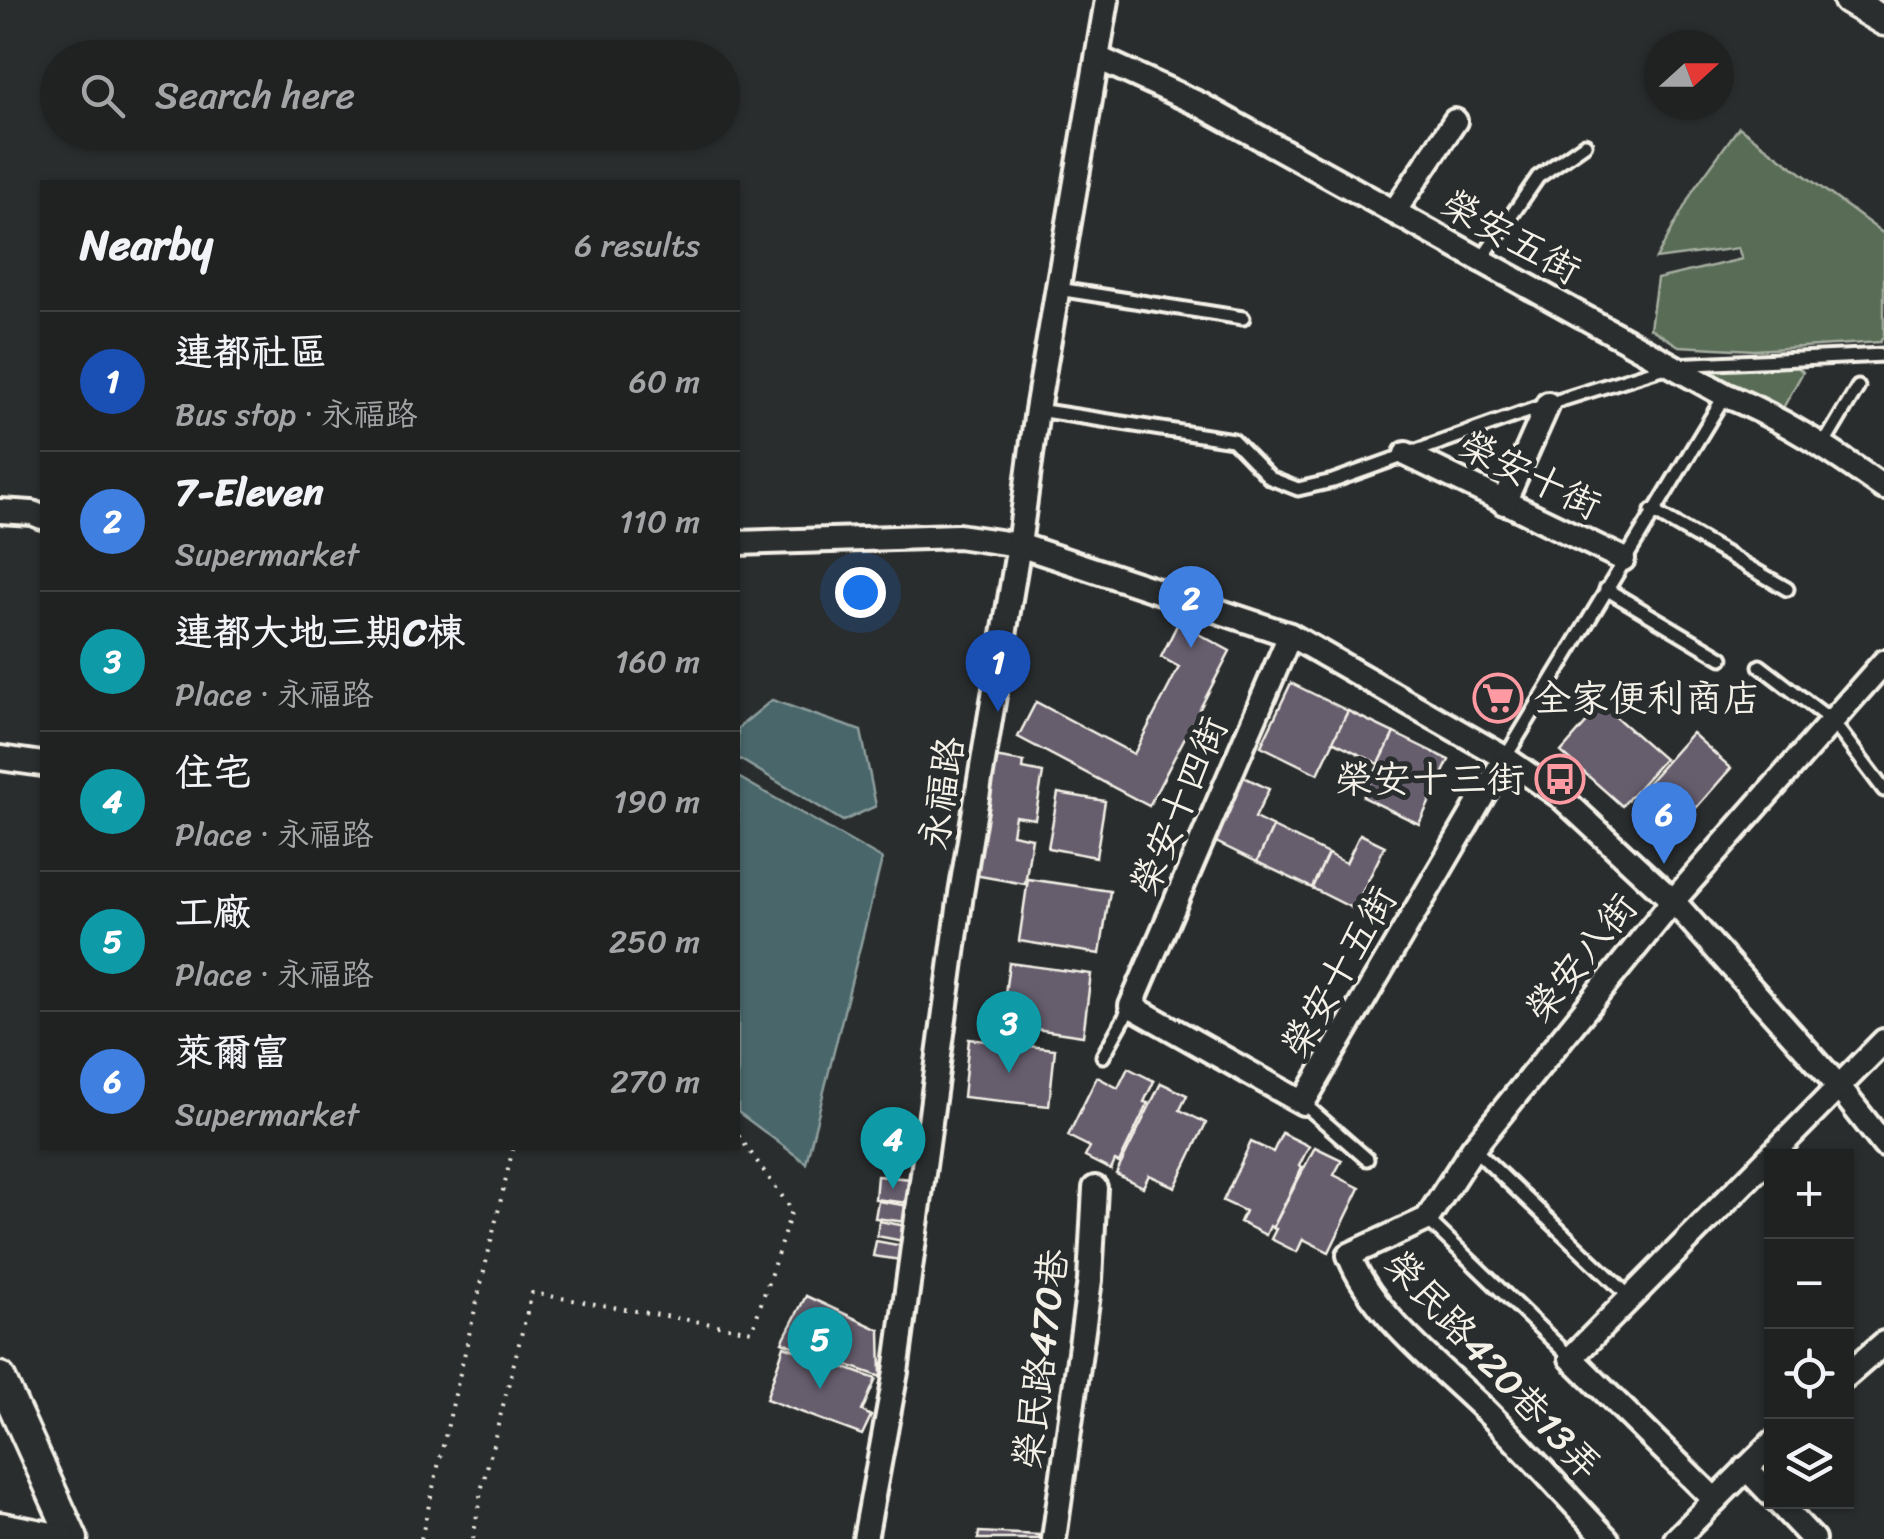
<!DOCTYPE html>
<html lang="en">
<head>
<meta charset="utf-8">
<style>
  :root { --surface:#202222; --page:#2d2f2f; --text:#f1f3f6; --muted:#a2a4a5; --line:#3d3f40; --accent:#ff9aa2 }
  body { margin:0; font-family:Sriracha,"LXGW WenKai TC",sans-serif; background:var(--page); color:var(--text) }
  .controls { position:absolute; right:30px; bottom:30px; display:grid; overflow:hidden; border-radius:0px; box-shadow:0 2px 8px #0004 }
  .controls button { width:90px; height:90px; display:grid; place-items:center; padding:0; border:0; border-bottom:2px solid var(--line); background:var(--surface); color:var(--text); font:50px sans-serif }
  .compass { position:absolute; left:1644px; top:30px; width:90px; height:90px; border-radius:50%; background:var(--surface); box-shadow:0 2px 8px #0004; rotate:69deg }
  .you { position:absolute; left:860px; top:592px; width:35px; height:35px; margin:-25px; border:8px solid #fff; border-radius:50%; background:#1a73e8; box-shadow:0 0 0 15px #1a73e833 }
  .badge { display:grid; place-items:center; width:65px; height:65px; border-radius:50%; background:var(--accent); color:#fff; font-size:32px; font-weight:700 }
  .pin { position:absolute; translate:-50% -82px; filter:drop-shadow(0 2px 5px #0008) }
  .pin::after { content:''; position:absolute; top:52px; width:35px; height:30px; background:inherit; clip-path:polygon(0 0,100% 0,50% 100%) }
  .list { margin:0; padding:0; list-style:none }
  h2 { display:flex; justify-content:space-between; align-items:center; height:130px; margin:0; padding:0 40px; font-size:42px }
  h2 small { font-size:32px; font-weight:400; color:var(--muted) }
  .list li { display:grid; grid-template-columns:65px 1fr auto; gap:30px; align-items:center; box-sizing:border-box; height:140px; padding:0 40px; border-top:2px solid var(--line) }
  .list b { display:block; font-size:38px; white-space:nowrap }
  .list p { margin:0; font-size:32px; white-space:nowrap; color:var(--muted) }
  .list em { font-size:32px; font-style:normal; color:var(--muted) }
  .icon { flex:none; width:55px; height:55px; fill:none; stroke:currentColor; stroke-width:2; stroke-linecap:round; stroke-linejoin:round }
  .map { position:relative; flex:none; width:1884px; height:1539px; overflow:hidden }
  .search { position:absolute; background:var(--surface); box-shadow:0 2px 8px #0004; left:40px; top:40px; width:700px; height:110px; display:flex; align-items:center; gap:25px; box-sizing:border-box; padding:0 35px; border-radius:55px; color:var(--muted); font-size:38px }
  .panel { position:absolute; background:var(--surface); box-shadow:0 2px 8px #0004; left:40px; top:180px; width:700px; height:970px; border-radius:0px }
  .map>svg:first-child { display:block }
  .green { fill:#586c57; stroke:#a6aea0; stroke-width:2.5 }
  .water { fill:#48666b; stroke:#8d9e9d; stroke-width:2.5 }
  .building { fill:#665d6d; stroke:#f4f1e8; stroke-width:2.5 }
  .lines { fill:none; stroke-linecap:round; stroke-linejoin:round }
  .service-casing { stroke:#f4f1e8; stroke-width:19 }
  .minor-casing { stroke:#f4f1e8; stroke-width:30 }
  .tertiary-casing { stroke:#f4f1e8; stroke-width:35 }
  .path { stroke:#f4f1e8; stroke-width:4; stroke-dasharray:2.5 8; stroke-linecap:butt }
  .service { stroke:#2a2d2e; stroke-width:11 }
  .minor { stroke:#2a2d2e; stroke-width:22 }
  .tertiary { stroke:#2a2d2e; stroke-width:28 }
  .labels { text-anchor:middle; dominant-baseline:central; stroke-width:10; stroke-linejoin:round; paint-order:stroke }
  .street-label { font-size:38px; fill:#f4f1e8; stroke:#2a2d2e }
  .poi-label { font-size:38px; fill:#f4f1e8; stroke:#2a2d2e; text-anchor:start }
</style>
</head>
<body>
<div class="map">
<svg width="1884" height="1539" viewBox="0 0 1884 1539">
  <rect width="100%" height="100%" fill="#2a2d2e"/>
  <filter id="ink" filterUnits="userSpaceOnUse"><feTurbulence type="fractalNoise" baseFrequency=".01" numOctaves="2"/><feDisplacementMap in="SourceGraphic" scale="20" xChannelSelector="R" yChannelSelector="G"/><feConvolveMatrix kernelMatrix="1 2 1 2 8 2 1 2 1" color-interpolation-filters="sRGB"/></filter>
  <g filter="url(#ink)">
    <g class="green">
      <polygon points="1739,127 1884,234 1884,336 1880,342 1754,350 1679,346 1650,328 1657,279 1742,259 1738,248 1656,259 1694,189"/>
      <polygon points="1796,365 1803,372 1779,415 1684,368"/>
    </g>
    <g class="water">
      <polygon points="772,700 861,731 876,806 843,821 738,758 738,728"/>
      <polygon points="738,777 882,859 806,1163 738,1112"/>
    </g>
    <g class="building">
      <polygon points="1178,623 1230,651 1149,806 1018,737 1036,702 1134,754 1179,667 1161,657"/>
      <polygon points="1291,683 1348,711 1318,774 1261,746"/>
      <polygon points="1602,705 1664,759 1622,806 1561,752"/>
      <polygon points="1348,711 1394,733 1379,764 1333,741"/>
      <polygon points="1394,733 1449,760 1419,824 1363,797"/>
      <polygon points="1692,733 1731,768 1682,824 1643,788"/>
      <polygon points="994,757 1024,762 1023,769 1043,773 1035,819 1015,816 1012,834 1032,838 1025,884 974,875"/>
      <polygon points="1242,776 1269,789 1255,818 1273,827 1257,862 1212,840"/>
      <polygon points="1058,793 1105,801 1096,857 1048,848"/>
      <polygon points="1273,827 1328,854 1312,888 1257,862"/>
      <polygon points="1360,834 1385,846 1354,909 1312,888 1328,854 1346,863"/>
      <polygon points="1028,879 1110,891 1100,954 1019,941"/>
      <polygon points="1009,963 1091,974 1083,1036 1001,1024"/>
      <polygon points="969,1039 1055,1049 1049,1106 963,1097"/>
      <polygon points="1128,1068 1154,1081 1144,1102 1148,1103 1119,1163 1115,1161 1111,1170 1085,1157 1090,1147 1068,1136 1097,1077 1118,1088"/>
      <polygon points="1161,1083 1187,1095 1180,1110 1206,1123 1175,1187 1149,1175 1143,1187 1116,1174"/>
      <polygon points="1282,1133 1309,1146 1299,1166 1302,1168 1273,1228 1270,1226 1266,1235 1240,1222 1245,1211 1223,1201 1251,1142 1273,1152"/>
      <polygon points="1315,1147 1342,1160 1334,1175 1360,1188 1329,1252 1303,1239 1297,1252 1271,1239 1276,1229 1273,1228"/>
      <polygon points="877,1176 912,1179 908,1203 875,1199"/>
      <polygon points="878,1201 909,1206 906,1222 875,1218"/>
      <polygon points="879,1221 906,1226 903,1241 877,1236"/>
      <polygon points="876,1241 903,1246 901,1260 873,1256"/>
      <polygon points="806,1296 880,1330 881,1377 782,1342"/>
      <polygon points="784,1346 876,1379 862,1411 871,1416 862,1435 766,1399"/>
      <polygon points="979,1532 1039,1535 1039,1539 978,1539"/>
    </g>
    <g class="lines">
      <g class="service-casing">
        <g id="service">
          <polyline points="1481,260 1538,177 1585,144"/>
          <polyline points="1058,289 1243,318"/>
          <polyline points="1037,410 1233,440 1270,478 1298,489 1333,481 1548,404 1672,365 1884,355"/>
          <polyline points="1824,444 1858,387"/>
          <polyline points="1652,511 1787,589"/>
          <polyline points="1606,589 1722,658"/>
          <polyline points="1760,666 1832,721 1884,790"/>
          <polyline points="1505,758 1725,395"/>
          <polyline points="1103,1056 1131,1006"/>
          <polyline points="1303,1103 1367,1159"/>
          <polyline points="1473,1148 1632,1299"/>
          <polyline points="1427,1219 1571,1358"/>
        </g>
      </g>
      <g class="minor-casing">
        <g id="minor">
          <path d="M1098,58L1199,104L1725,395C1784,419 1833,452 1884,488"/>
          <polyline points="1394,212 1455,121"/>
          <polyline points="1406,454 1623,559"/>
          <polyline points="1504,503 1548,404"/>
          <polyline points="0,511 32,513 42,517"/>
          <polyline points="738,543 958,536 1019,545 1290,635 1505,758 1561,797 1673,901 1833,1080 1884,1145"/>
          <polyline points="1290,635 1131,1006 1303,1103 1505,758"/>
          <polyline points="0,758 42,764"/>
          <polyline points="1846,1376 1884,1343"/>
          <polyline points="1746,1468 1772,1495"/>
          <polyline points="1715,1500 1571,1358 1884,1041"/>
          <polyline points="1778,1502 1813,1539"/>
          <polyline points="865,1539 896,1372 961,894 1019,545 1037,410 1107,0"/>
          <polyline points="1054,1539 1090,1280 1095,1188"/>
          <path d="M1607,1539C1568,1498 1531,1456 1491,1416C1444,1369 1373,1317 1349,1255L1427,1219L1473,1148L1673,901L1884,662"/>
          <polyline points="1676,1539 1772,1443"/>
        </g>
      </g>
      <g class="tertiary-casing">
        <g id="tertiary">
          <polyline points="1848,0 1884,21"/>
          <polyline points="0,1377 73,1539"/>
          <polyline points="0,1527 62,1539"/>
        </g>
      </g>
      <g class="path">
        <polyline points="421,1539 513,1148"/>
        <polyline points="473,1539 481,1491 532,1293 752,1331 792,1210 738,1135"/>
      </g>
      <use href="#service" class="service"/>
      <use href="#minor" class="minor"/>
      <use href="#tertiary" class="tertiary"/>
    </g>
  </g>
  <defs>
    <g id="supermarket-ring" transform="scale(2.5)"><circle r="9.5" fill="#2a2d2e" stroke="#ff9aa2" stroke-width="1.5"/><path d="M-6-5.5h2.5l.6 2H6L4.5 2H-2.5L-4.4-4H-6ZM-1.5 3.2a1.3 1.3 0 1 0 .1 0ZM3 3.2a1.3 1.3 0 1 0 .1 0Z" fill="#ff9aa2"/></g>
    <g id="bus-ring" transform="scale(2.5)"><circle r="9.5" fill="#2a2d2e" stroke="#ff9aa2" stroke-width="1.5"/><path d="M-5-6H5V4H4V6H2V4H-2V6H-4V4H-5ZM-3.5-4V0h7V-4ZM-3.5 1.2v1.5H-2V1.2ZM2 1.2v1.5H3.5V1.2Z" fill="#ff9aa2"/></g>
  </defs>
  <g fill-rule="evenodd">
    <use href="#supermarket-ring" x="1498" y="698"/>
    <use href="#bus-ring" x="1560" y="779"/>
  </g>
  <g class="labels">
    <g class="street-label">
      <text transform="translate(1511 237) rotate(29)">榮安五街</text>
      <text transform="translate(1530 475) rotate(26)">榮安十街</text>
      <text transform="translate(942 793) rotate(-81)">永福路</text>
      <text transform="translate(1179 806) rotate(-67)">榮安十四街</text>
      <text transform="translate(1581 958) rotate(-51)">榮安八街</text>
      <text transform="translate(1339 972) rotate(-60)">榮安十五街</text>
      <text transform="translate(1041 1359) rotate(-83)">榮民路470巷</text>
      <text transform="translate(1493 1365) rotate(47)">榮民路420巷13弄</text>
    </g>
    <g class="poi-label">
      <text x="1533" y="698">全家便利商店</text>
      <text x="1525" y="779" text-anchor="end">榮安十三街</text>
    </g>
  </g>
</svg>
<div class="controls">
<button>+</button>
<button>−</button>
<button><svg class="icon" aria-label="locate" viewBox="0 0 24 24"><circle cx="12" cy="12" r="6"/><path d="M12 2v4M12 18v4M2 12h4M18 12h4"/></svg></button>
<button><svg class="icon" aria-label="layers" viewBox="0 0 24 24"><path d="M12 4l9 5-9 5-9-5zM3 14l9 5 9-5"/></svg></button>
</div>
<svg class="compass" viewBox="-18 -18 36 36"><path d="M0-13l5 13h-10z" fill="#e53935"/><path d="M0 13l5-13h-10z" fill="#a2a4a5"/></svg>
<div class="you"></div>
<div class="pin badge" style="left:998px;top:712px;background:#1a4fb4">1</div>
<div class="pin badge" style="left:1191px;top:648px;background:#3f7fe0">2</div>
<div class="pin badge" style="left:1009px;top:1073px;background:#0f9aa8">3</div>
<div class="pin badge" style="left:893px;top:1189px;background:#0f9aa8">4</div>
<div class="pin badge" style="left:820px;top:1389px;background:#0f9aa8">5</div>
<div class="pin badge" style="left:1664px;top:864px;background:#3f7fe0">6</div>
<div class="search"><svg class="icon" aria-label="search" viewBox="0 0 24 24"><circle cx="10" cy="10" r="6"/><path d="M15 15l6 6"/></svg>Search here</div>
<section class="panel">
<h2>Nearby<small>6 results</small></h2>
<ul class="list">
<li><span class="badge" style="background:#1a4fb4">1</span><div><b>連都社區</b><p>Bus stop · 永福路</p></div><em>60 m</em></li>
<li><span class="badge" style="background:#3f7fe0">2</span><div><b>7-Eleven</b><p>Supermarket</p></div><em>110 m</em></li>
<li><span class="badge" style="background:#0f9aa8">3</span><div><b>連都大地三期C棟</b><p>Place · 永福路</p></div><em>160 m</em></li>
<li><span class="badge" style="background:#0f9aa8">4</span><div><b>住宅</b><p>Place · 永福路</p></div><em>190 m</em></li>
<li><span class="badge" style="background:#0f9aa8">5</span><div><b>工廠</b><p>Place · 永福路</p></div><em>250 m</em></li>
<li><span class="badge" style="background:#3f7fe0">6</span><div><b>萊爾富</b><p>Supermarket</p></div><em>270 m</em></li>
</ul>
</section>
</div>
</body>
</html>
